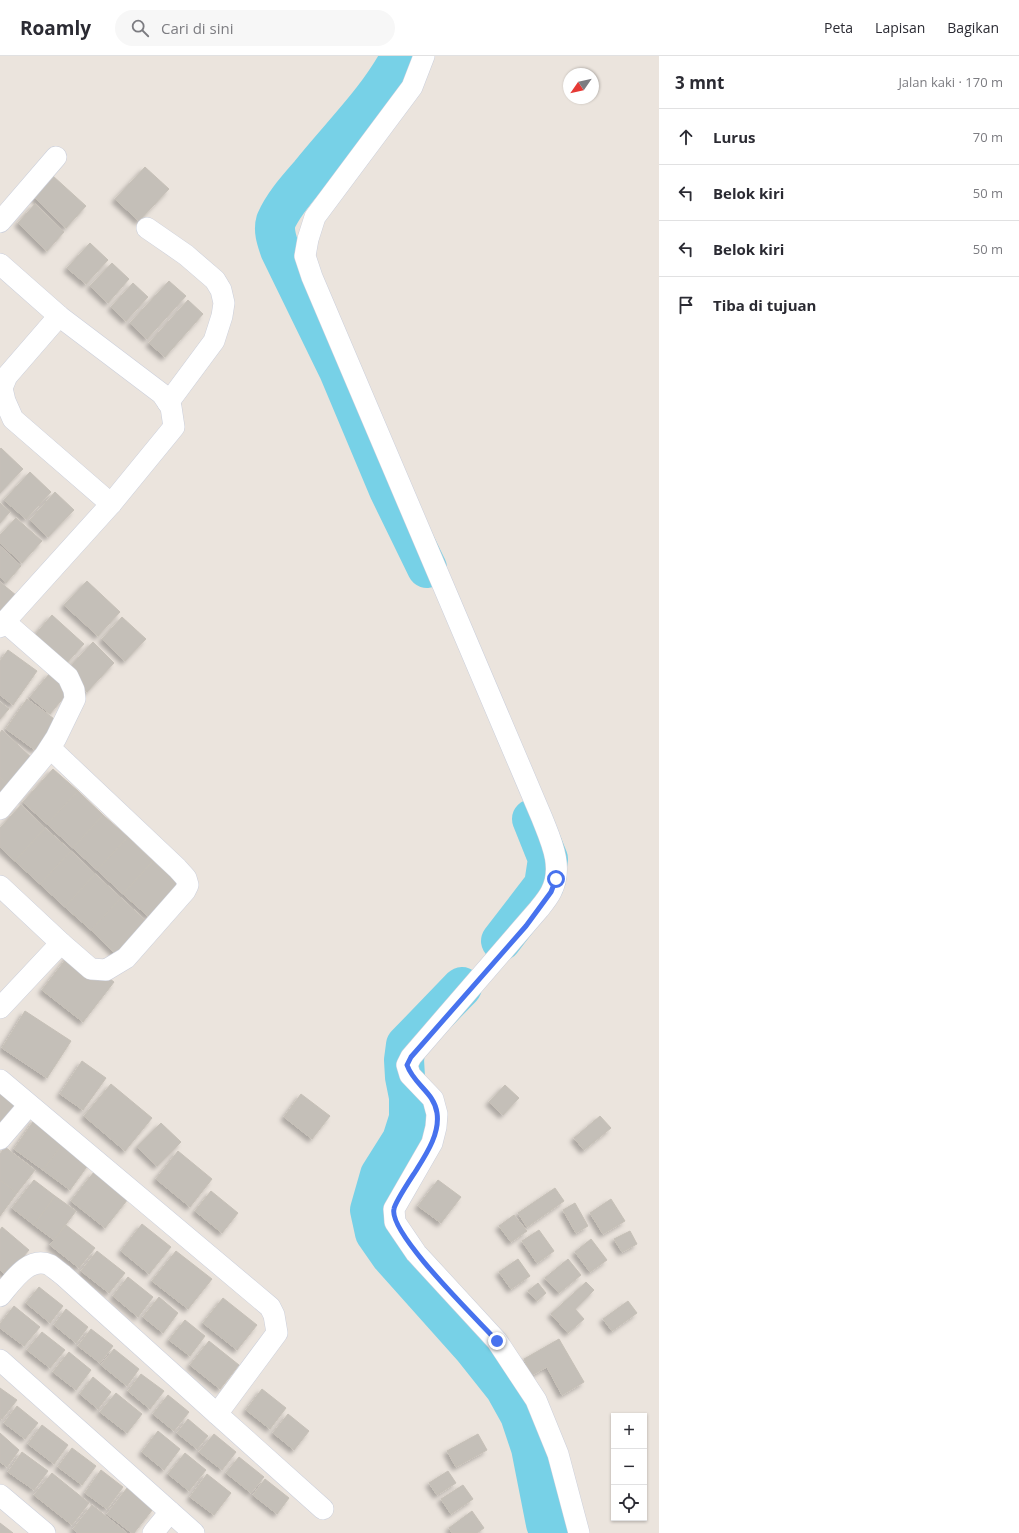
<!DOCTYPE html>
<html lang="id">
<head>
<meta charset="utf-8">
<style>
  :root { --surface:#fff; --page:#f7f7f7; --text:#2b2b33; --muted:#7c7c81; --line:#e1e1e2 }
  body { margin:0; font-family:"Open Sans",sans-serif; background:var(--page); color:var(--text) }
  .controls { position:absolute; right:12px; bottom:12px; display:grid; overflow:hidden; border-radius:0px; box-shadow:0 1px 3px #0004 }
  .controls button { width:36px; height:36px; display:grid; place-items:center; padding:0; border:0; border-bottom:1px solid var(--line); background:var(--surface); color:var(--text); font:20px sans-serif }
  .compass { position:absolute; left:563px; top:12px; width:36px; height:36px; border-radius:50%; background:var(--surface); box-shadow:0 1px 3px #0004; rotate:236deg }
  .stop { position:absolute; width:12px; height:12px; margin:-9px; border:3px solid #4772ee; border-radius:50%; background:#fff }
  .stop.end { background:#4772ee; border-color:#fff; box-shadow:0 1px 4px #0008 }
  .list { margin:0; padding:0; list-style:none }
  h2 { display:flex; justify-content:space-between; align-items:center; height:52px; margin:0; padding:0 16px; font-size:17px }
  h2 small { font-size:13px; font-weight:400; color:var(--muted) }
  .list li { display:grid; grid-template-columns:26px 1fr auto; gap:12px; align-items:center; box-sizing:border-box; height:56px; padding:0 16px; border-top:1px solid var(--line) }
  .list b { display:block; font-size:15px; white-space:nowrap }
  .list em { font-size:13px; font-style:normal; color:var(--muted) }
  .icon { flex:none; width:22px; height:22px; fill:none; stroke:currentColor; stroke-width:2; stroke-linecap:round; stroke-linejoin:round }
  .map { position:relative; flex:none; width:659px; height:1477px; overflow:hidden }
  header { display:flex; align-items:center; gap:24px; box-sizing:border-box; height:56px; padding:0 20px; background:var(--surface); border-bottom:1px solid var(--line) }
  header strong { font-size:19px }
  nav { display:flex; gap:22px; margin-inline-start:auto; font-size:14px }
  .search { width:280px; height:36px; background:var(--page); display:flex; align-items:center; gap:10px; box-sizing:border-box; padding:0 14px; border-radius:22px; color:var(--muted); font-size:15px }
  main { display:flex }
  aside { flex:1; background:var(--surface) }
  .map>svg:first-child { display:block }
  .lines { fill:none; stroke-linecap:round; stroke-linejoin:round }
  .river { stroke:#77d1e7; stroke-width:40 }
  .building { fill:#c4bfb8; stroke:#c6c0b7; filter:url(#shadow) }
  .minor-casing { stroke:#cbcfdb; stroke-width:22 }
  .minor { stroke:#fff; stroke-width:21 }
  .route { stroke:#4772ee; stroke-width:5 }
</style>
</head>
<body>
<header>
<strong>Roamly</strong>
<div class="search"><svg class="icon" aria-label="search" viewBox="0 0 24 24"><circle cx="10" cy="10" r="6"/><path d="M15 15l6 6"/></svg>Cari di sini</div>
<nav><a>Peta</a><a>Lapisan</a><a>Bagikan</a></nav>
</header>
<main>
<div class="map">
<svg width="659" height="1477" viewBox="0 0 659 1477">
  <defs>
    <filter id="shadow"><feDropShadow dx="-3.5" dy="3.5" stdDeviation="2" flood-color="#0004"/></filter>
  </defs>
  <rect width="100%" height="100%" fill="#ebe4dd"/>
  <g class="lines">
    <g class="river">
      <path d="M401,0C378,44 341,79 310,118C298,132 284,147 276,165C273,175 277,185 280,194L339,315L389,434L427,512"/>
      <polyline points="501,885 544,829 548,803 532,763"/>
      <polyline points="462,931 406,989 404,1004 405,1021 409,1041 409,1062 402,1084 380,1119 370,1154 375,1177 391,1200 474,1293 505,1332 520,1359 531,1392 546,1468 550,1477"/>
    </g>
  </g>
  <g class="building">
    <polygon points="145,111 169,133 139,165 115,143"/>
    <polygon points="53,120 86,150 66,172 34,141"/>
    <polygon points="35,148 64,176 47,195 18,167"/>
    <polygon points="90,187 108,204 86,228 67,212"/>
    <polygon points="112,207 129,223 108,247 90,230"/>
    <polygon points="169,225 186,240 147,283 130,267"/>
    <polygon points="133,227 148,241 126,265 111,251"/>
    <polygon points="188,244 203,258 165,301 149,287"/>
    <polygon points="1,392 23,413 0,437 0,393"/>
    <polygon points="30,416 51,436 26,463 4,444"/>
    <polygon points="55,436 74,454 48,481 30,464"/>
    <polygon points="0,447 10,456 0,467"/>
    <polygon points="16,462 42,485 22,507 0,487 0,479"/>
    <polygon points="0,490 21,510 6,527 0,521"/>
    <polygon points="87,525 120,556 98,580 64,549"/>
    <polygon points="0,526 17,540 0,561"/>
    <polygon points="52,559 84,588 65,609 34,580"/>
    <polygon points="122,561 146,583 125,605 102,583"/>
    <polygon points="93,586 114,607 87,636 65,616"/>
    <polygon points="8,594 37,615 13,649 0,639 0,605"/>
    <polygon points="50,617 70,634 50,658 30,641"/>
    <polygon points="27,643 57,665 35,694 6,673"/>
    <polygon points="0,646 9,653 0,663"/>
    <polygon points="2,674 34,704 9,730 0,721 0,677"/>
    <polygon points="53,713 78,735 47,768 23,746"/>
    <polygon points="0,721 9,730 0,739"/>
    <polygon points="78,735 103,759 73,792 47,768"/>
    <polygon points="21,749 45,772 15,805 0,791 0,772"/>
    <polygon points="103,759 128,781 97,814 73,792"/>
    <polygon points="45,772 71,795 40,828 15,805"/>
    <polygon points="128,781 153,805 123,838 97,814"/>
    <polygon points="71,795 95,818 65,851 40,828"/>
    <polygon points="153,805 179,828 149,861 123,838"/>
    <polygon points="95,818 121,842 91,874 65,851"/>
    <polygon points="121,842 146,865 116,898 91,874"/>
    <polygon points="73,894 114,926 83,966 42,934"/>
    <polygon points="25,955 71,985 47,1022 2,992"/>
    <polygon points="82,1005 106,1022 83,1054 60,1038"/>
    <polygon points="111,1028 152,1062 125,1095 84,1060"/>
    <polygon points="505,1029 519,1042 503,1059 489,1046"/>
    <polygon points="0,1034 19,1051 3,1069 0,1066"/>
    <polygon points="301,1038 330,1060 312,1083 284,1061"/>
    <polygon points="600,1060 611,1072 584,1094 574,1082"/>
    <polygon points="35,1063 65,1085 43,1114 14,1093"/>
    <polygon points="161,1067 181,1086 157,1110 137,1091"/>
    <polygon points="65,1085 91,1105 70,1134 43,1114"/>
    <polygon points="5,1091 35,1114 17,1137 0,1124 0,1098"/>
    <polygon points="178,1095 212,1123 190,1151 156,1123"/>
    <polygon points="94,1116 128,1143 105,1172 71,1145"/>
    <polygon points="0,1124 17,1137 0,1160"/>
    <polygon points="34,1124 55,1140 34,1169 12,1152"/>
    <polygon points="438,1124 461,1141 441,1167 418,1150"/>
    <polygon points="555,1132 564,1145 527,1171 518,1157"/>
    <polygon points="211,1135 238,1157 222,1177 195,1155"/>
    <polygon points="55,1140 76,1155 54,1184 34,1169"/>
    <polygon points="611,1143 625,1165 603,1178 590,1157"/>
    <polygon points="575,1147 588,1170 576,1177 563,1154"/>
    <polygon points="514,1159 527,1175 511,1186 499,1170"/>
    <polygon points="142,1168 171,1191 149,1218 121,1195"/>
    <polygon points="66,1169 95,1192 79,1212 50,1189"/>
    <polygon points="2,1171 29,1194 7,1220 0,1214 0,1174"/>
    <polygon points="539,1174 554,1195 537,1207 522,1185"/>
    <polygon points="630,1175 637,1188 622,1196 614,1183"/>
    <polygon points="591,1183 607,1204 590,1216 575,1196"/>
    <polygon points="97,1195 125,1217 109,1237 81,1215"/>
    <polygon points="176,1195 212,1223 188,1253 152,1225"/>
    <polygon points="518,1203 530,1220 511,1233 499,1216"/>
    <polygon points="568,1203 581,1219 559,1237 545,1222"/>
    <polygon points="128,1221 153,1241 138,1261 113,1240"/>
    <polygon points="586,1226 594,1234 575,1253 584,1263 568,1277 551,1258"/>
    <polygon points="538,1227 546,1237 537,1245 528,1235"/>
    <polygon points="39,1231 63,1250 50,1267 26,1247"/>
    <polygon points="159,1241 178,1257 163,1277 143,1261"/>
    <polygon points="223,1242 257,1269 237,1294 203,1267"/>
    <polygon points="628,1245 637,1257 612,1275 603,1263"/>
    <polygon points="14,1250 40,1271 24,1290 0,1272 0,1268"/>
    <polygon points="66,1253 88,1271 76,1287 54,1269"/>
    <polygon points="185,1264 205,1280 190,1300 169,1284"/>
    <polygon points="91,1273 113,1290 100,1307 78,1290"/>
    <polygon points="42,1276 65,1294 50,1312 27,1294"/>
    <polygon points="559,1283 584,1326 562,1339 547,1311 532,1319 524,1303"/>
    <polygon points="209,1285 239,1309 220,1333 190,1309"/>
    <polygon points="114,1293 139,1313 127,1330 101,1309"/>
    <polygon points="69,1296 91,1314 76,1334 53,1316"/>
    <polygon points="141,1318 164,1335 150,1353 128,1335"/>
    <polygon points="93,1321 111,1336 98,1353 80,1338"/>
    <polygon points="0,1332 17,1344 2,1363 0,1362"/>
    <polygon points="262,1333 286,1352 270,1373 246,1354"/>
    <polygon points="116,1337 142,1358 127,1377 100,1356"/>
    <polygon points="168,1339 189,1356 174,1375 153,1358"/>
    <polygon points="17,1350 38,1367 25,1383 4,1367"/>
    <polygon points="288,1358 309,1375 294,1394 273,1377"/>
    <polygon points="188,1363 208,1380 197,1393 177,1377"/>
    <polygon points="42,1369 68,1389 54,1408 28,1388"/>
    <polygon points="158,1375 180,1393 164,1414 142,1396"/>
    <polygon points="0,1377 19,1394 7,1411 0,1406"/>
    <polygon points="214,1378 236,1396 222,1414 199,1396"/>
    <polygon points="478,1378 487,1394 456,1411 447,1395"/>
    <polygon points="72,1392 96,1410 82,1429 58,1411"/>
    <polygon points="22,1396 48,1415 34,1434 8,1416"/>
    <polygon points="185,1397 206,1414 189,1435 168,1418"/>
    <polygon points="239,1401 264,1421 251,1437 226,1417"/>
    <polygon points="101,1414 123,1431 107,1453 85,1437"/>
    <polygon points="448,1415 456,1427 437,1439 429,1427"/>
    <polygon points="52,1417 89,1447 72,1469 34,1439"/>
    <polygon points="207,1418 231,1437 214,1459 190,1441"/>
    <polygon points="265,1423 289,1442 277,1458 253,1439"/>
    <polygon points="463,1429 473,1443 451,1458 441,1443"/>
    <polygon points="127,1432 153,1453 134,1477 132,1477 107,1458"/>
    <polygon points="92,1449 127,1477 78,1477 73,1473"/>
    <polygon points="472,1455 484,1472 477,1477 452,1477 449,1472"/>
    <polygon points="0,1467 13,1477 0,1477"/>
  </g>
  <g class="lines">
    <g class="minor-casing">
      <g id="minor">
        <path d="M424,0L412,31L315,161L308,183L305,200L312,221L542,762C551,785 564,811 551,836C548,842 543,848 539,853L411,1001L407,1009L410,1019L433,1043L437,1058L436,1071L432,1087L394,1153L395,1166L416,1197L497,1285L536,1344L558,1398L579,1477"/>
        <polyline points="0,166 56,101"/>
        <polyline points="147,172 186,199 215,224 221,234 224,247 222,260 214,285 168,347"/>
        <polyline points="0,208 59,260 162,338 171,351 174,371 111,448 0,571"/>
        <polyline points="59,260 7,320 2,332 5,345 13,363 111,448"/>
        <polyline points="50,692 177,812 186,822 188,829 185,835 126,902 106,914 91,913 61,887"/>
        <polyline points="0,753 45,699 56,682 75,643 74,634 68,621 5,566"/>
        <polyline points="0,830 61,887 0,952"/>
        <polyline points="0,1024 270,1251 274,1259 277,1277 217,1358 323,1453"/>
        <polyline points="0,1083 29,1049"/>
        <path d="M0,1240C12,1226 29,1199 50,1209C54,1212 59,1216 63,1219L217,1358"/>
        <polyline points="0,1304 194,1477"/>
        <polyline points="0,1439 45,1477"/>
        <polyline points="153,1477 170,1456"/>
      </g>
    </g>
    <use href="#minor" class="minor"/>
  </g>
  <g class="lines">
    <path class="route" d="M497,1285C478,1264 388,1177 394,1153C395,1146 412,1121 417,1113C427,1097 440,1077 437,1057C434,1036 414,1029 407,1009L411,1001L526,870L551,836L556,823"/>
  </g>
</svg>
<div class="controls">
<button>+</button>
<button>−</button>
<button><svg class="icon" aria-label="locate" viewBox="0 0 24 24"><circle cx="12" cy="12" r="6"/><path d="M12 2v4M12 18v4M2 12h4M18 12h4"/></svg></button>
</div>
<svg class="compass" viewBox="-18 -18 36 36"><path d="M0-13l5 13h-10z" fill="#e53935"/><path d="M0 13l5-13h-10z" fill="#7c7c81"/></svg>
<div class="stop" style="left:556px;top:823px"></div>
<div class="stop end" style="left:497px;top:1285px"></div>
</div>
<aside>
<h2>3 mnt<small>Jalan kaki · 170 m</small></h2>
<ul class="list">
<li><svg class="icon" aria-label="ahead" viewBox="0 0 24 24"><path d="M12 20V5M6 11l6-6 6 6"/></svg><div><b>Lurus</b></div><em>70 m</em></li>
<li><svg class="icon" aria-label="left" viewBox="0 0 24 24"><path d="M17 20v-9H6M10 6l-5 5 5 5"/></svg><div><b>Belok kiri</b></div><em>50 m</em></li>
<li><svg class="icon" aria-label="left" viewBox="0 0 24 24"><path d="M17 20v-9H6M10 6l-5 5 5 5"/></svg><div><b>Belok kiri</b></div><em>50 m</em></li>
<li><svg class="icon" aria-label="arrive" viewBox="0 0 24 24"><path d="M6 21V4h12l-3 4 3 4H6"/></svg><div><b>Tiba di tujuan</b></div></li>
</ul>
</aside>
</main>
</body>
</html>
